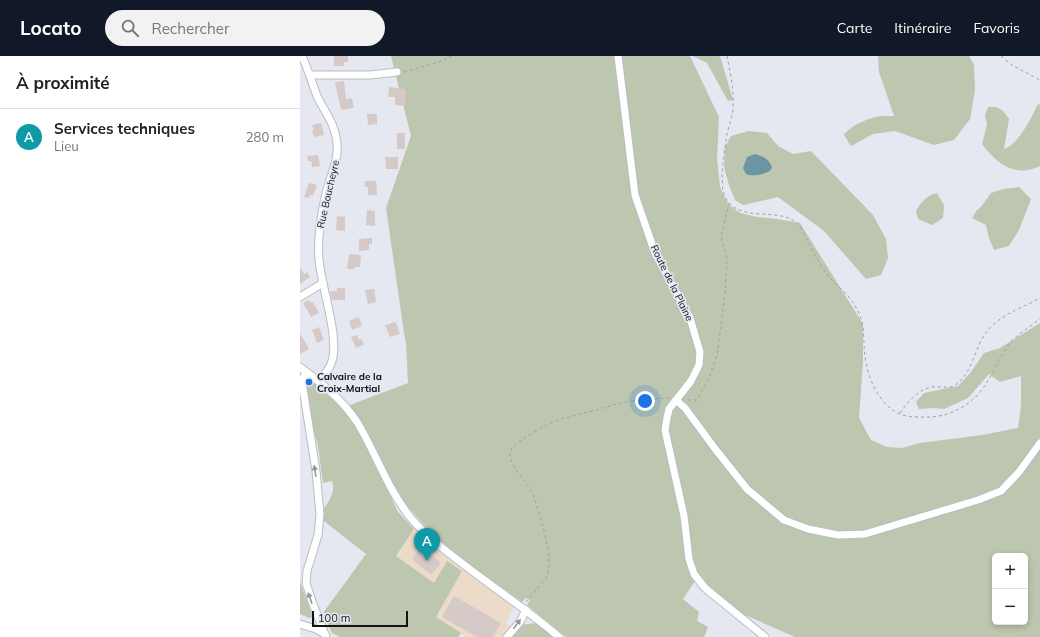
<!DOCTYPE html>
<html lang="fr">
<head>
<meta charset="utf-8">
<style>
  :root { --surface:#fff; --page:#f2f2f2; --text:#222; --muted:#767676; --line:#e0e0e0; --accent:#111827 }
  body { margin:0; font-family:Mulish,sans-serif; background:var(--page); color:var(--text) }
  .controls { position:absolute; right:12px; bottom:12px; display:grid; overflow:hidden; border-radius:6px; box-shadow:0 2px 6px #0003 }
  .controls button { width:36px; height:36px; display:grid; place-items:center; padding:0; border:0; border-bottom:1px solid var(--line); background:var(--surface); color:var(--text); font:20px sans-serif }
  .scale { position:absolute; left:12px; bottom:10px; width:96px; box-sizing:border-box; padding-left:4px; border:2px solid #121316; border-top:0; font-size:11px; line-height:14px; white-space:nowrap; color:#121316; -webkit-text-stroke:3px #e5e7f1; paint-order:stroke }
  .you { position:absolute; left:345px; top:345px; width:14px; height:14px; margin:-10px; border:3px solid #fff; border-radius:50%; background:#1a73e8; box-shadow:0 0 0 6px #1a73e833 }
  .badge { display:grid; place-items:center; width:26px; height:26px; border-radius:50%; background:var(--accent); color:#fff; font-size:13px; font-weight:700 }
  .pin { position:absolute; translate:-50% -33px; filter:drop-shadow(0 1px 2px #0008) }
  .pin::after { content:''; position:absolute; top:21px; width:14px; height:12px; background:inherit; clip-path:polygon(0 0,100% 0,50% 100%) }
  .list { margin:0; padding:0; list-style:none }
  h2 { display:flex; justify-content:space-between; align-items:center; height:52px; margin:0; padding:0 16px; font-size:17px }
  h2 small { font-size:13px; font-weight:400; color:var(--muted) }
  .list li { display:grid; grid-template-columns:26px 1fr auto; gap:12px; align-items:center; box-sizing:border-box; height:56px; padding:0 16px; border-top:1px solid var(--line) }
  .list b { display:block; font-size:15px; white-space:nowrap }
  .list p { margin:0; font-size:13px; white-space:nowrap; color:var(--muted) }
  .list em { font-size:13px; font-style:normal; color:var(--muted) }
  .icon { flex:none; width:22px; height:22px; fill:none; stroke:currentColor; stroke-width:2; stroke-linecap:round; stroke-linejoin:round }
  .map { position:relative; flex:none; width:740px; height:581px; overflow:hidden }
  header { display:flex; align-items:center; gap:24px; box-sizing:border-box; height:56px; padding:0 20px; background:var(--accent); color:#fff }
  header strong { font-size:19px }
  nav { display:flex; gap:22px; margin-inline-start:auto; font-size:14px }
  .search { width:280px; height:36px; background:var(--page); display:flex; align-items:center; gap:10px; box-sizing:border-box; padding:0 14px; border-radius:22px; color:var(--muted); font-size:15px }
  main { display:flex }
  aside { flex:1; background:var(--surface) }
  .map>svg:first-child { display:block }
  .industrial { fill:#ecdbc9 }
  .green { fill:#bdc6ae; fill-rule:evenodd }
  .water { fill:#6a95a3 }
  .building { fill:#d5cac7 }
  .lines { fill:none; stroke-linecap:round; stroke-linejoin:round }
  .minor-casing { stroke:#babdc6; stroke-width:9 }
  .path { stroke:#9ea0a8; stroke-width:1; stroke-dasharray:3 3; stroke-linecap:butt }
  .minor { stroke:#fff; stroke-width:7 }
  .oneway { fill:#949596 }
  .poi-dot { fill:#1c74de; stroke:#e5e7f1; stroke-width:1.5 }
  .labels { text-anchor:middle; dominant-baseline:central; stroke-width:3.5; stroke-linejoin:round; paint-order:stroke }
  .street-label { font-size:10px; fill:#121316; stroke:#e5e7f1 }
  .poi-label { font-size:10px; font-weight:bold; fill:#121316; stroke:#e5e7f1; text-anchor:start }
</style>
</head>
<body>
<header>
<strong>Locato</strong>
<div class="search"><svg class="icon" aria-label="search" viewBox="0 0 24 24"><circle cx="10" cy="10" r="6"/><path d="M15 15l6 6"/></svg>Rechercher</div>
<nav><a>Carte</a><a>Itinéraire</a><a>Favoris</a></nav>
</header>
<main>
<aside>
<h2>À proximité<small></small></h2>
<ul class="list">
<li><span class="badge" style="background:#0f9aa8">A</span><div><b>Services techniques</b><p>Lieu</p></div><em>280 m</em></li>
</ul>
</aside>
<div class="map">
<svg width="740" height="581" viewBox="0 0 740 581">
  <rect width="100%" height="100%" fill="#e5e7f1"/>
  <polygon class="industrial" points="114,473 129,489 214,550 206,567 210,570 201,581 166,581 136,561 162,515 134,527 96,500"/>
  <g class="green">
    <path d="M91,0H390L419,61L417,103L420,131L428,148L440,157L457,161L477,163L500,167L563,268V305L559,362L571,384L587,391L602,392L620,387L682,379L718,372L721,350V320L700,326L689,318L668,342L644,353L634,352L619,353L616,346L624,337L658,330L671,316L684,297L700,292L740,267V581H495L443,558L395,525L383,543L399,556L397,565L408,571L404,581H266L227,549L230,544L226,542L222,546L140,487L102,444L50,349L108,327L106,286L104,277L86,152L111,80ZM695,500H725V566H695Z"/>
    <polygon points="393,0 420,0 433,44 428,45 407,7"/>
    <path d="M578,0H669L674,9L675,35L670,63L654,84L634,89L595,75L573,78L551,90L544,79C549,70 571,61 581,60C585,60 590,60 594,60L579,16Z"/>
    <path d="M738,48L740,49V110C715,122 697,108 682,88L687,69L685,59L688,51C699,50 703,54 709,63L704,93C719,88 731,62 738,48Z"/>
    <polygon points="449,75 467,77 478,90 493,98 511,95 573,159 586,183 588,202 581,219 566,223 524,175 478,141 443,149 435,144 429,129 424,111 425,91 431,80"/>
    <polygon points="719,131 731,143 719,174 709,190 694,194 689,182 686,169 672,162 677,154 681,151 691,137 704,133"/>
    <path d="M637,137L644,149L643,162L632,169L618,163L616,155C621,146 626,140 637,137Z"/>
    <path d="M11,324L44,354L58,374L72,401L98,456L114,473L96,500L134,527L147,505L162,515L136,561L161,577L158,581H40L32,577L23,557L66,498L24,465L23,454C29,445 36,435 32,425L23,427L18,390L9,357L6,326Z"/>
    <polygon points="0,526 13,561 9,562 0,558"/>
    <polygon points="236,567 253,581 211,581 220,569"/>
  </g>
  <path class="water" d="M455,98C464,101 468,102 472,111L470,115C464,118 453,121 446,118L443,112L447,101Z"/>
  <g class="building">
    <polygon points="34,0 48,0 48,6 44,6 44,10 34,10"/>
    <polygon points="44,25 46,43 52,42 54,52 41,54 35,26"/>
    <polygon points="89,31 106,33 105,50 95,49 95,41 88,41"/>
    <polygon points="67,58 77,58 77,68 68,69"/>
    <polygon points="21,67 24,79 14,81 12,74 14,74 12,69"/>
    <rect x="97" y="77" width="8" height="16"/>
    <polygon points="18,99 20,110 12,111 11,105 8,105 7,100"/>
    <polygon points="85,101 98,101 98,113 86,113"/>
    <polygon points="65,125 76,125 77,139 68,139 68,131 65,131"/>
    <polygon points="9,127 17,129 13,140 10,139 9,142 4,141"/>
    <polygon points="67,154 75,155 75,170 66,169"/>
    <polygon points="37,160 45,161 45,175 36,174"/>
    <polygon points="69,182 72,182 72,188 69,188 69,194 59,195 59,183"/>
    <polygon points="49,198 61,199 60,211 55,211 54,213 47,213"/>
    <polygon points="0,212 4,218 7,216 10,221 0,228"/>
    <polygon points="37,232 45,232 45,244 32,244 30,235 37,235"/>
    <polygon points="74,233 76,246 68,248 65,234"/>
    <polygon points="9,244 11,247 13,246 19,257 11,261 3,247"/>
    <polygon points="59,261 62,270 52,274 49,265"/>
    <polygon points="96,266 100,278 90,281 85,269"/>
    <polygon points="19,271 24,284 17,287 12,274"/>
    <polygon points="0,277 9,293 0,298"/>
    <polygon points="57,279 59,284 62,283 64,289 56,292 51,281"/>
    <polygon points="122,491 141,507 131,519 112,503"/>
    <polygon points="154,540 201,567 193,581 177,581 142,561"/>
  </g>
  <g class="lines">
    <g class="minor-casing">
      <g id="minor">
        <path d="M2,0C8,13 12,27 17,40C25,57 35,67 37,87C39,104 30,121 26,137C21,159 17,181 19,203C21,231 41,284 31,308C29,314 23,320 18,325"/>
        <polyline points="318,0 335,139 355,197 390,262 400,296 399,309 391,325 369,353 367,362 365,374 384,460 389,503 394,518 405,532 465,581"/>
        <polyline points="10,19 70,19 97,16"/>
        <polyline points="0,241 23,227"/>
        <path d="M0,311C21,327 42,343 57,366C76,397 87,432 110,461C127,481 147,496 167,511C198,535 230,556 259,581"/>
        <polyline points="6,316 2,326 16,415 20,458 18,479 7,515 6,527 13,548 26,581"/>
        <polyline points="376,344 385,352 416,394 447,433 484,464 508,473 538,479 565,478 678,444 701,435 719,416 740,387"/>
        <polyline points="0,568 16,573 25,578"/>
        <polyline points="207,581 220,566 226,554"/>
      </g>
    </g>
    <g class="path">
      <path d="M427,0C430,16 434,33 433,50C433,60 429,69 427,78C425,92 422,108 422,122C423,126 422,131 423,135C432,169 475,151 494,165C500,168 502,174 505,180C512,193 518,207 527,218C533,227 542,233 549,241C569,267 561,279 566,307C570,327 581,350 600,358C609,362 622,361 632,361C654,359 674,347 686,328C694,316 700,301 708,289C716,279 730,271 740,263"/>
      <polyline points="701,0 712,9 740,24"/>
      <polyline points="104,16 136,7 152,0"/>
      <polyline points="388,344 397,344 409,322 417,299 425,238 427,203 421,181 429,147"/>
      <path d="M600,357C607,347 618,333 632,331C641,330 651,334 658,327C674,313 675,289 688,274C702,258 722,252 740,242"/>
      <path d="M226,546C232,538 240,530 246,522C256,505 239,459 234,440C228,428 219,420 213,409C211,405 209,398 211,394C214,386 249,367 258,364L329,345L369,342"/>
    </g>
    <use href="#minor" class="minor"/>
  </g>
  <defs><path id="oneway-solid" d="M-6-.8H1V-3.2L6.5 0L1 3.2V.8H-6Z"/></defs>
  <g class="oneway">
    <use href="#oneway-solid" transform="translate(15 415) rotate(-99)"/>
    <use href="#oneway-solid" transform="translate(10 542) rotate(-110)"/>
    <use href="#oneway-solid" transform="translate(217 568) rotate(-53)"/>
  </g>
  <circle class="poi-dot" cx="9" cy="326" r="4"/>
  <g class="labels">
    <g class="street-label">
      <text transform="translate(28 138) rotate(-77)">Rue Boucheyre</text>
      <text transform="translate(372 227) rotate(64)">Route de la Plaine</text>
    </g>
    <g class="poi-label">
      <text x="17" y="320">Calvaire de la<tspan x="17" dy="12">Croix-Martial</tspan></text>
    </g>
  </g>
</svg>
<div class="controls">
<button>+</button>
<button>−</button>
</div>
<div class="scale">100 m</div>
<div class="you"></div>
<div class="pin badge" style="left:127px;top:505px;background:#0f9aa8">A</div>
</div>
</main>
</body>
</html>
